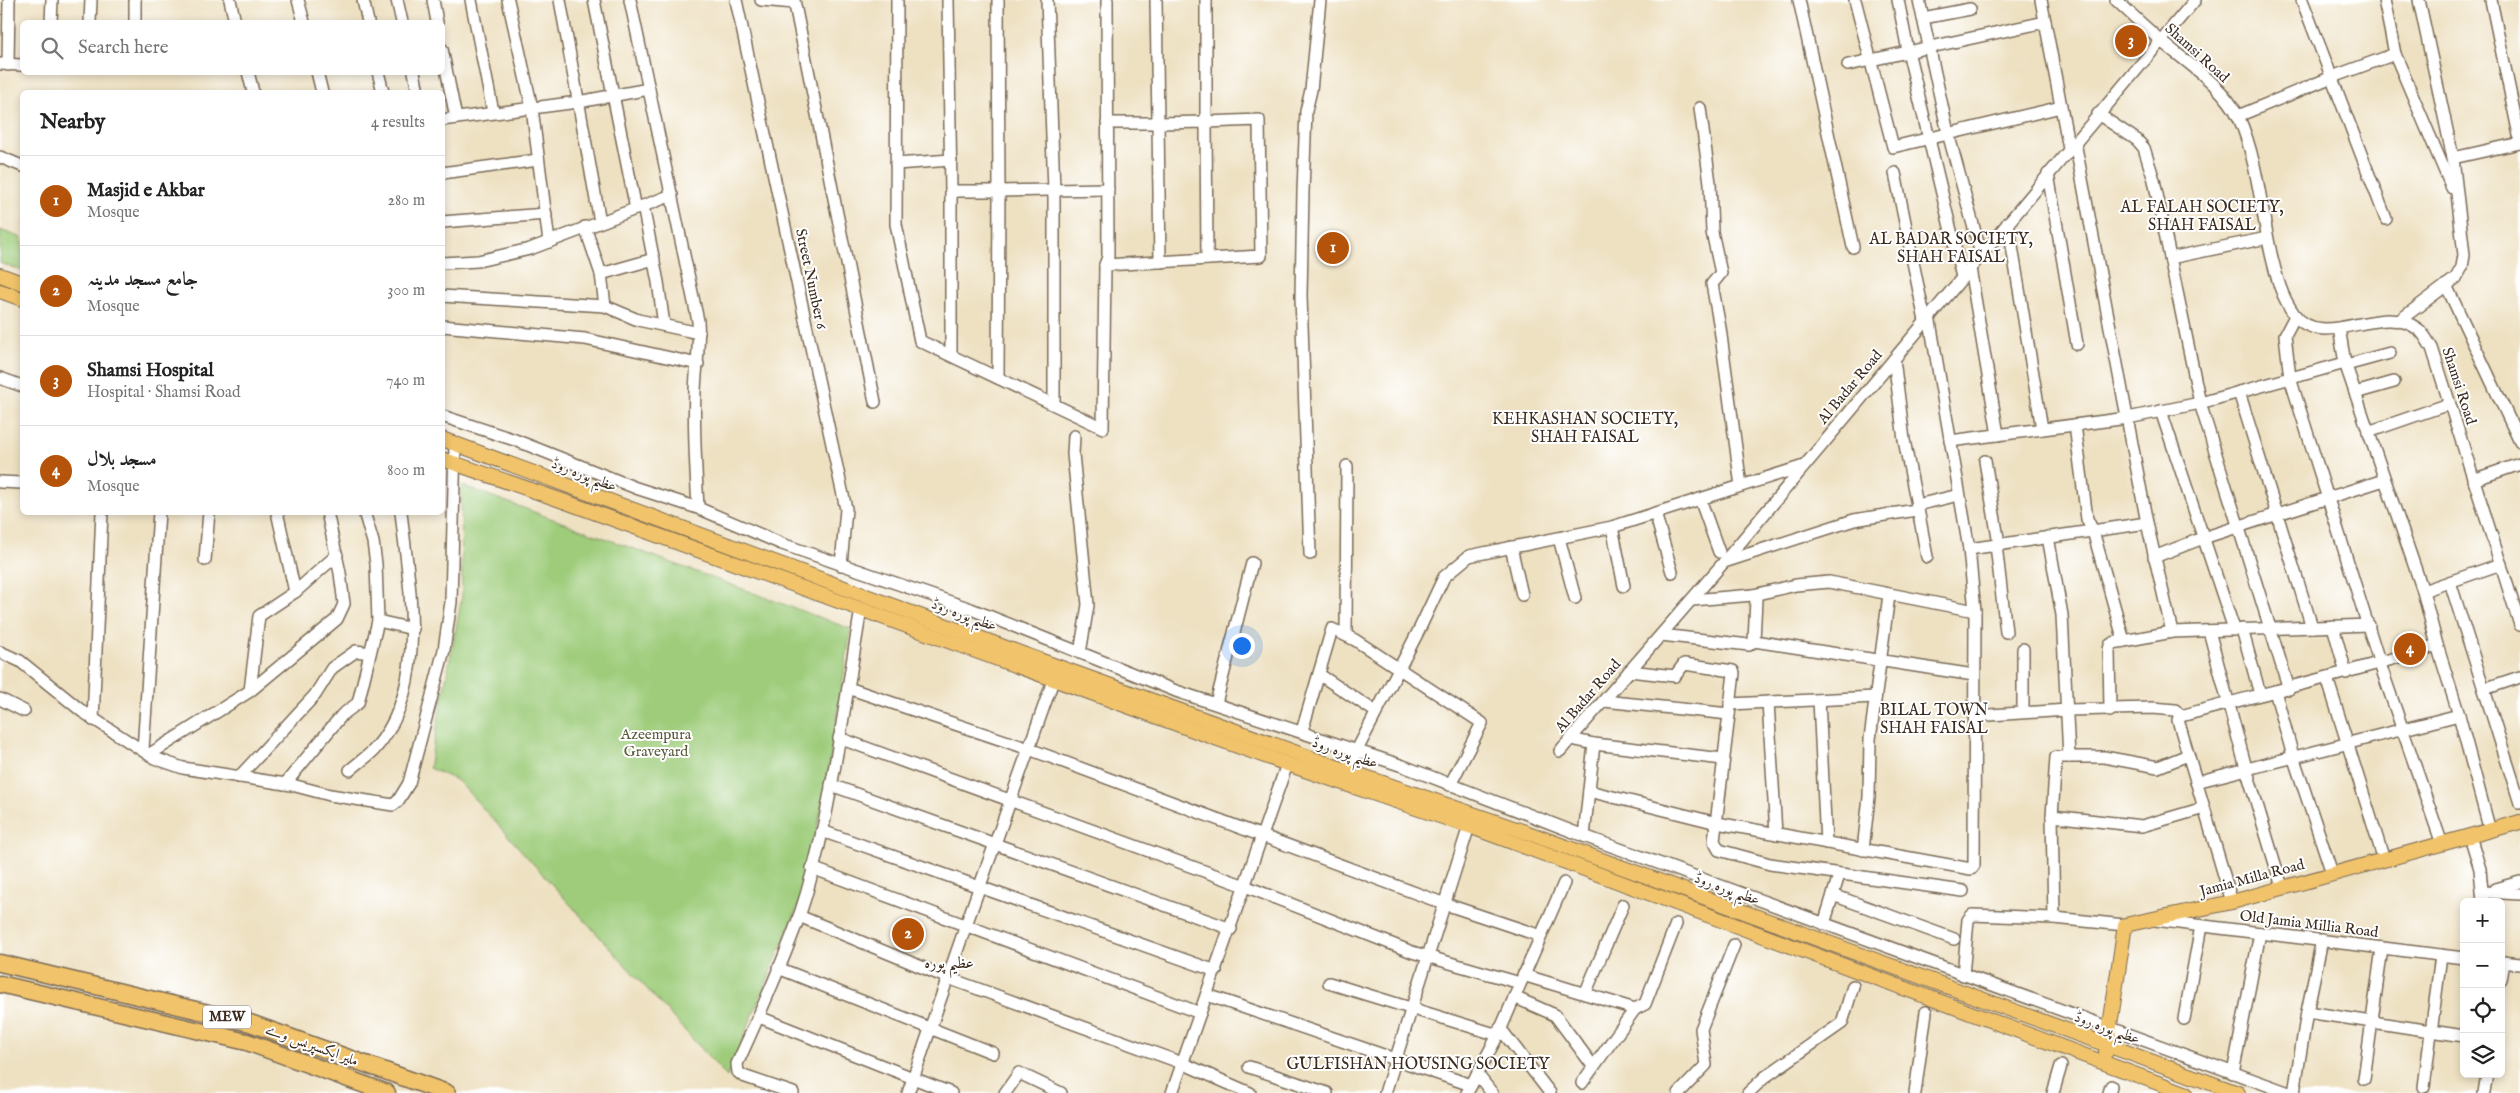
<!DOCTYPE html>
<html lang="en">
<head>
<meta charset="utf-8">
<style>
  :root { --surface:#fff; --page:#f2f2f2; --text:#222; --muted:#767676; --line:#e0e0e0; --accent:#b45309 }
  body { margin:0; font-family:"IM FELL English",Amiri,serif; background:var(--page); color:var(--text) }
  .controls { position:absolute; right:15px; bottom:15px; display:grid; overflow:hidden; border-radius:8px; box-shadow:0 2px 8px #0003 }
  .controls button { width:45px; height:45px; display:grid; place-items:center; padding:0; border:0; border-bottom:1px solid var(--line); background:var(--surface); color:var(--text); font:25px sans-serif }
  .you { position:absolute; left:1241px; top:645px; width:18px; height:18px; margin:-12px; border:4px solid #fff; border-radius:50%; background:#1a73e8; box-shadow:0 0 0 8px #1a73e833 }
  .badge { display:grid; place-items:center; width:32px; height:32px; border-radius:50%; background:var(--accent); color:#fff; font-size:16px; font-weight:700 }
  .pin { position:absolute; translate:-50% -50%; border:2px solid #fff; box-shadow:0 1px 5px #0006 }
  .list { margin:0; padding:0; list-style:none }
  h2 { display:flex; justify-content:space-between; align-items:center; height:65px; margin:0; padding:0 20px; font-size:21px }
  h2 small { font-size:16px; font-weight:400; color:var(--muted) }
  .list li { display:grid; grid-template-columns:32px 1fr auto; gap:15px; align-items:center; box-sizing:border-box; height:90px; padding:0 20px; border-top:1px solid var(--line) }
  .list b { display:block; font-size:19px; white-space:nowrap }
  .list p { margin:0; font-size:16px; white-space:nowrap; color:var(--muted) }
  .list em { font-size:16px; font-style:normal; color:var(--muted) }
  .icon { flex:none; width:28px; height:28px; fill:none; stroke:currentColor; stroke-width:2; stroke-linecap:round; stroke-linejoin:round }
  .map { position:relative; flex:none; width:2520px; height:1093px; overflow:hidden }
  .search { position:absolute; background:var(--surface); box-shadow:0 2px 8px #0003; left:20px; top:20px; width:425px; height:55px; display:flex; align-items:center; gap:12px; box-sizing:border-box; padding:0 18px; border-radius:8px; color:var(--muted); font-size:19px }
  .panel { position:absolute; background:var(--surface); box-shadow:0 2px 8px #0003; left:20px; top:90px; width:425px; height:425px; border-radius:8px }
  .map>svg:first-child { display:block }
  .green { fill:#9ecc7a; stroke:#6c7b4c }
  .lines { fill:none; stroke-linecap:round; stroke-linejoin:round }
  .minor-casing { stroke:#7a6a57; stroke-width:14 }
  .major-casing { stroke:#7a6a57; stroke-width:16 }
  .highway-casing { stroke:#7a6a57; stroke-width:19 }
  .minor { stroke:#fff; stroke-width:11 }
  .major { stroke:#f1c36a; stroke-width:14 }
  .highway { stroke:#f1c36a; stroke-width:16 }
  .labels { text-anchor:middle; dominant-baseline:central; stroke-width:4; stroke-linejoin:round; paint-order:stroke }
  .shield { fill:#fff; stroke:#766a62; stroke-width:1 }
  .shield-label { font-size:14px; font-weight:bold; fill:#3b2a1e }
  .street-label { font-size:15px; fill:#3b2a1e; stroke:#fff }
  .park-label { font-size:15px; fill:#595b3a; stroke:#fff }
  .neighbourhood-label { font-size:16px; fill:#3b2a1e; stroke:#fff }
</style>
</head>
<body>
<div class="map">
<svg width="2520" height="1093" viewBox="0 0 2520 1093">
  <rect width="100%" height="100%" fill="#fff"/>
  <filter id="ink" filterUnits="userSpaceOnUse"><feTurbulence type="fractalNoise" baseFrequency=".02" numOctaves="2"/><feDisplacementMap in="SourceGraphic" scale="10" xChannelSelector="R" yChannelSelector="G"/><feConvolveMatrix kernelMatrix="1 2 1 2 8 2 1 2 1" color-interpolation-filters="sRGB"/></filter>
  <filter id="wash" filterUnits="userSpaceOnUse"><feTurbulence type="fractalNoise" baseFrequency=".0096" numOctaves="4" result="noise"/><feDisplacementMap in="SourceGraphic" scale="20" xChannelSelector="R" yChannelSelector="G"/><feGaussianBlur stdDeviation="1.12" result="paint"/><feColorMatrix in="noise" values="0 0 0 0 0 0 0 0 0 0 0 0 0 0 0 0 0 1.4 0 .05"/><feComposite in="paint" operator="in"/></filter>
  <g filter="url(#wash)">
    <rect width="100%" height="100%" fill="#eee1c2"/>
    <g class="green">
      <polygon points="0,230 22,238 22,271 0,263"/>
      <polygon points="461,485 851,629 826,786 803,894 727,1077 458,781 429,768 462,596"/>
    </g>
  </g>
  <g filter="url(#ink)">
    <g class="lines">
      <g class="minor-casing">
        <g id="minor">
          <polyline points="230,0 235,22"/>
          <polyline points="298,0 304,22"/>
          <polyline points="363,0 368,22"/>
          <polyline points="397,0 402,22"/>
          <polyline points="433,0 437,22"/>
          <polyline points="471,0 493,112"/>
          <polyline points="508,0 532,108 549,242"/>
          <polyline points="560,0 600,222"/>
          <polyline points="594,0 636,209"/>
          <path d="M630,0L698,321C700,347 696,366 695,391C693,430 696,469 698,508"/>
          <polyline points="736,0 846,509 841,565"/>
          <polyline points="761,0 794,3"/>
          <polyline points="794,0 875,402"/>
          <polyline points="897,0 896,224 920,341 1103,428 1105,265 1108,257 1107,0"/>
          <polyline points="948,0 951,191 999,191 998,378"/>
          <polyline points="998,0 999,191 1108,189"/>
          <polyline points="1047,0 1054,190 1054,404"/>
          <polyline points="1156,0 1158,123 1206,122 1207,259"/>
          <polyline points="1799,0 1853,247"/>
          <polyline points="1855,0 1893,147 2061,107"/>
          <polyline points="1898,0 1908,51 1962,277"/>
          <polyline points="1919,0 1948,133 1981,254"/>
          <polyline points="2041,0 2069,149"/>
          <path d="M2116,0C2131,14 2146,28 2161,41C2186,62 2225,87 2239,118C2258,161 2261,212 2272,258C2277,278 2281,296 2294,314C2323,353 2381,300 2418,329C2424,333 2428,342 2432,348L2520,625"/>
          <polyline points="2302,0 2386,219"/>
          <polyline points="2384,0 2395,54 2452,188"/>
          <polyline points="2491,0 2520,140"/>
          <polyline points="1923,18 1970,9"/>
          <polyline points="51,22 52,0"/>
          <polyline points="90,22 91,0"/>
          <polyline points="135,22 135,0"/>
          <polyline points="442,49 456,118"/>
          <polyline points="0,64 22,65"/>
          <polyline points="8,65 9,0"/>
          <polyline points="1848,65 2045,22"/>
          <polyline points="248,72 253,92"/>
          <polyline points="317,72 322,92"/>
          <polyline points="378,72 383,92"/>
          <polyline points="414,72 418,92"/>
          <polyline points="1700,108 1710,183 1712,232 1721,273 1712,284 1720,328 1741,486"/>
          <polyline points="2098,114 2137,140 2144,148 2154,180 2200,403 2289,689"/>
          <polyline points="2238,116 2332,77 2395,54"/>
          <polyline points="442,120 578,102 649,89"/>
          <polyline points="1107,123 1158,123 1160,262"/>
          <polyline points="2075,142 2147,523 2172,632"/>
          <polyline points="0,157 22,166"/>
          <polyline points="2453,158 2520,143"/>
          <polyline points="896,164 951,160"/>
          <polyline points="442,173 538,160"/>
          <polyline points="1895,173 1925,321"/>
          <polyline points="2048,174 2077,344"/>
          <polyline points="643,206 658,282 664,325"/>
          <polyline points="442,222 546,214"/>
          <polyline points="2008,222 2042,429"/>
          <polyline points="585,227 601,274 605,306"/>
          <polyline points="2170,258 2267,238"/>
          <polyline points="442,263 478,261 530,249 672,195"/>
          <polyline points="1105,265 1261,256 1259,120 1206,122 1206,0"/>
          <polyline points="1970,268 1998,435"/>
          <polyline points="601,274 654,259"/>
          <polyline points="2446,285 2520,442"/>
          <polyline points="442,296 605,306 638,320 699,333"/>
          <polyline points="2295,316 2285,335 2290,378 2380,664 2442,844"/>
          <polyline points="2400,320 2456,278 2462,267 2464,255 2453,158 2419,0"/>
          <polyline points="442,326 585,339 698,364"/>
          <polyline points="2339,328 2345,363 2423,591 2501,564"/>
          <polyline points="951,355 951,191"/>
          <polyline points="2346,365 2390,353"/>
          <polyline points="0,378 22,386"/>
          <polyline points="2239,392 2312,627"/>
          <polyline points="2355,393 2394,382"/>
          <polyline points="2161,411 2234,629"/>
          <polyline points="442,416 515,440 636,488 698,508 782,544 971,609 1176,691 1403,766 1584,836 2289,1093"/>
          <polyline points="2075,425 2087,519 2093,531 2124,641"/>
          <polyline points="2368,432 2449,404"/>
          <polyline points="1074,436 1073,454 1088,605 1080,653"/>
          <polyline points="1950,441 2128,418 2200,403 2345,363"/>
          <polyline points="1985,461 1999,544"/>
          <polyline points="2473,480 2520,464"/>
          <polyline points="0,482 22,483"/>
          <polyline points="1700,499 1719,552"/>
          <polyline points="1917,505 1959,495"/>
          <polyline points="1918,509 1927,557"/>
          <polyline points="277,512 295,592"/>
          <polyline points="1655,513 1672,572"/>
          <polyline points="1612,527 1624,586"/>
          <polyline points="2048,537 2062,615 2069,757"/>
          <polyline points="1559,538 1575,598"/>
          <polyline points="1996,545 2006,632"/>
          <polyline points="1511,547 1522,595"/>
          <polyline points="1969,549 2147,523"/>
          <polyline points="1310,554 1301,296 1303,192 1306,111 1311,90 1320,0"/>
          <polyline points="2154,557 2203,538 2384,480"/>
          <polyline points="205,560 209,512"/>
          <polyline points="1724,562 1854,520 1916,510 1917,505 1904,440 1894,359"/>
          <polyline points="2450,582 2520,803"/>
          <polyline points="2423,591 2437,645"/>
          <polyline points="1692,600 1753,595 1796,585 1829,582 1975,611"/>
          <polyline points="861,609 848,688 1029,749 1445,904 1541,936"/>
          <polyline points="378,621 413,629"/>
          <polyline points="2333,626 2346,673"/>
          <polyline points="2242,629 2260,694"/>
          <polyline points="2209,631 2246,768 2282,887"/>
          <polyline points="1346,635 1347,466"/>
          <polyline points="1661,635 1749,645 1754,641 1756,599 1753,595"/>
          <polyline points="1754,641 1974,675"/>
          <polyline points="2023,649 2023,712"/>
          <polyline points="0,652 20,661 83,712 154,758 183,768 292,785 330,795 393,805 398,801 409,783 444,650 451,602 455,444"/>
          <polyline points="1629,671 1675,676 1684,664 1733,671 1734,673 1714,841 1719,850 1770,864 1963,891"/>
          <polyline points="1320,675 1376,712"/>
          <polyline points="2327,678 2384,860"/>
          <polyline points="2484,689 2520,677"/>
          <polyline points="250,691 259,616 295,592 337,555"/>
          <polyline points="2275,691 2293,756 2332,873"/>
          <polyline points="0,699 24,711"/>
          <polyline points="1819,700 1826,843"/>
          <polyline points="1604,701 1729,714"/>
          <polyline points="1768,702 1776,834"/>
          <polyline points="1216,703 1252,563"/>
          <polyline points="1730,704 1875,697"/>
          <polyline points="2110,711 2109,650 2110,645 2113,643 2172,632 2369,625"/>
          <polyline points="1974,716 2067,710 2153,708 2175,710 2181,716"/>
          <polyline points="93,720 102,512"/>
          <polyline points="1302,731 1332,629 1355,640 1482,723 1450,785"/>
          <polyline points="839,738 1245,886 1412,952 1520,983"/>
          <polyline points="1571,739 1594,744 1723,759"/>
          <polyline points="143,750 159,512"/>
          <polyline points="1560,751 1724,562 2195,0"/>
          <polyline points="150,754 250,691 337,619 344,604 340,573 327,512"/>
          <path d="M350,770C358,763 367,757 374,750C430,688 409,587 401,512"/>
          <polyline points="1351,772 1356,752 1419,630 1444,577 1469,556 1612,527 1804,466"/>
          <polyline points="239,777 315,695 332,668 356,651 370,653"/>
          <polyline points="2196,782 2459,715"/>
          <polyline points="285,784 342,715 358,703 378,621 376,564 373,542 364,512"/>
          <polyline points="831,785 1231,929"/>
          <polyline points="1589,791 1717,823 1971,869 1974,865 1975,611 1969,549 1929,316"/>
          <polyline points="2052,816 2142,826 2204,808"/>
          <polyline points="822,831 1216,971"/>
          <polyline points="1584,836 1594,744"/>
          <polyline points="2470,836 2480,869 2483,902"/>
          <polyline points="1863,850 1869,797 1870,739 1889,595"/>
          <polyline points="812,868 1200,1013"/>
          <polyline points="2495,889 2520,882"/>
          <polyline points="2484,892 2520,894"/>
          <polyline points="1833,895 1954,939"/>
          <path d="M2232,902L2178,720L2181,716C2267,692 2353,673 2437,645L2459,715L2490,831"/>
          <polyline points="799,916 948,978 1182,1063 1250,1093"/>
          <polyline points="2054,918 2052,816 2056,757 2104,757 2158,767 2188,755"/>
          <polyline points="2155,920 2464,958"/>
          <polyline points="1824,924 1839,875"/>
          <polyline points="2501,962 2520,964"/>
          <polyline points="778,968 993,1053"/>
          <polyline points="1523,975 1635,1009 1645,1004 1676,924"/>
          <polyline points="1963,975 1968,920 1972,915 2054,918 2125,925"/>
          <polyline points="2501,980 2504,962"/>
          <polyline points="1329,983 1498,1035"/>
          <polyline points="1585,994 1623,905"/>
          <polyline points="1207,995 1471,1085"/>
          <polyline points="1514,997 1555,1015 1593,1066"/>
          <polyline points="2307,1012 2464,1036"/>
          <polyline points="759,1017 951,1093"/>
          <polyline points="2184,1019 2201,926"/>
          <polyline points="1500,1028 1550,1093"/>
          <polyline points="1249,1067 1327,1093"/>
          <polyline points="2233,1073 2260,933"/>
          <polyline points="1477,1074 1492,1093"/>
          <polyline points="2364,1079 2382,948"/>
          <polyline points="1582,1083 1635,1009"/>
          <polyline points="2424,1087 2441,955"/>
          <path d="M793,1093L743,1076L738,1072L737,1064C759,1016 781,967 799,917C824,843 835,764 848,688"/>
          <polyline points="908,1093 966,925 1054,678"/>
          <polyline points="1005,1093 1019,1073 1061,1093"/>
          <polyline points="1172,1093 1287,764"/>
          <polyline points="1385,1093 1469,826"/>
          <polyline points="1467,1093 1498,1035 1564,883"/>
          <polyline points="1679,1093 1706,1065 1701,1029 1734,945"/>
          <polyline points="1748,1093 1765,1077 1842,1023 1853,986"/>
          <polyline points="1915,1093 1926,1012"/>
          <polyline points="2053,1093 2061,1066"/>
          <polyline points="2109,1093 2111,1086"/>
          <polyline points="2294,1093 2307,1012 2322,940"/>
          <polyline points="2484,1093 2487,1074"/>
        </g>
      </g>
      <g class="major-casing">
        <g id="major">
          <polyline points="0,275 22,283"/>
          <polyline points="0,291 22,299"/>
          <polyline points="442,439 1020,653 1322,762 1531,834 2238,1093"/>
          <polyline points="442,459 563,501 1287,764 1469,826 2185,1093"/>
          <polyline points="2106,1052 2125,925 2232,902 2520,822"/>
        </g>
      </g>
      <g class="highway-casing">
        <g id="highway">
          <polyline points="0,963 250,1023 447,1093"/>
          <polyline points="0,984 247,1042 387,1093"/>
        </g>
      </g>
      <use href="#minor" class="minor"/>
      <use href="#major" class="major"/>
      <use href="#highway" class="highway"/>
    </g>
  </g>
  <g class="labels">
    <rect class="shield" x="203" y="1005.5" width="48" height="23" rx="4"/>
    <g class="shield-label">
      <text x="227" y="1017">MEW</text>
    </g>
    <g class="street-label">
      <text transform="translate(2197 53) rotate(42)">Shamsi Road</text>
      <text transform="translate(811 279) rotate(78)">Street Number 6</text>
      <text transform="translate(2459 386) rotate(72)">Shamsi Road</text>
      <text transform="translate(1850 387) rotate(-50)">Al Badar Road</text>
      <text transform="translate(584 475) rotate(21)">عظیم پورہ روڈ</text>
      <text transform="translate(964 615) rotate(20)">عظیم پورہ روڈ</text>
      <text transform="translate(1588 696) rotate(-49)">Al Badar Road</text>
      <text transform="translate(1345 753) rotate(19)">عظیم پورہ روڈ</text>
      <text transform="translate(2252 878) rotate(-15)">Jamia Milla Road</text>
      <text transform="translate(1727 889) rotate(20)">عظیم پورہ روڈ</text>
      <text transform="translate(2309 924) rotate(7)">Old Jamia Millia Road</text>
      <text transform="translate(2107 1028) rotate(20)">عظیم پورہ روڈ</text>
      <text transform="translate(312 1045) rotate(20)">ملیر ایکسپریس وے</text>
    </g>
    <g class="park-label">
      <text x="656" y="734">Azeempura<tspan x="656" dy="17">Graveyard</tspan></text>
    </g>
    <g class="neighbourhood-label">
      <text x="2202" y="208">AL FALAH SOCIETY,<tspan x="2202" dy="18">SHAH FAISAL</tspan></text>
      <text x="1951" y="240">AL BADAR SOCIETY,<tspan x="1951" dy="18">SHAH FAISAL</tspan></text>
      <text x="1585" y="420">KEHKASHAN SOCIETY,<tspan x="1585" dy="18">SHAH FAISAL</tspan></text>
      <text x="1934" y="711">BILAL TOWN<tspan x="1934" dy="18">SHAH FAISAL</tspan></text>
      <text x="949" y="964">عظیم پورہ</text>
      <text x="1418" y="1065">GULFISHAN HOUSING SOCIETY</text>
    </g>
  </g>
</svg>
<div class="controls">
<button>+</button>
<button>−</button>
<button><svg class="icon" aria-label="locate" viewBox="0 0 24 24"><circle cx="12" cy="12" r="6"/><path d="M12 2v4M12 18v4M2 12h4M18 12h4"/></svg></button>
<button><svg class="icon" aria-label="layers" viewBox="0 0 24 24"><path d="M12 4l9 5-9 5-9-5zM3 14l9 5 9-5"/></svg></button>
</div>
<div class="you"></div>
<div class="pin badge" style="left:1333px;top:248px">1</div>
<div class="pin badge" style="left:908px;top:934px">2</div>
<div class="pin badge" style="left:2131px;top:41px">3</div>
<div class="pin badge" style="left:2410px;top:649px">4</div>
<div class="search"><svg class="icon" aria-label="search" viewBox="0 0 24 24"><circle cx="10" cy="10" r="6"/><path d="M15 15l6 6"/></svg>Search here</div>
<section class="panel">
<h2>Nearby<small>4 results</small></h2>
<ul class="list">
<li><span class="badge">1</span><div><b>Masjid e Akbar</b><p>Mosque</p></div><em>280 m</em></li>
<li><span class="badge">2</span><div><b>جامع مسجد مدینہ</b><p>Mosque</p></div><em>300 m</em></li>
<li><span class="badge">3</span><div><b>Shamsi Hospital</b><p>Hospital · Shamsi Road</p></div><em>740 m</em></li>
<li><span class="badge">4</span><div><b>مسجد بلال</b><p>Mosque</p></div><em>800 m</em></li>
</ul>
</section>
</div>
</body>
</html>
